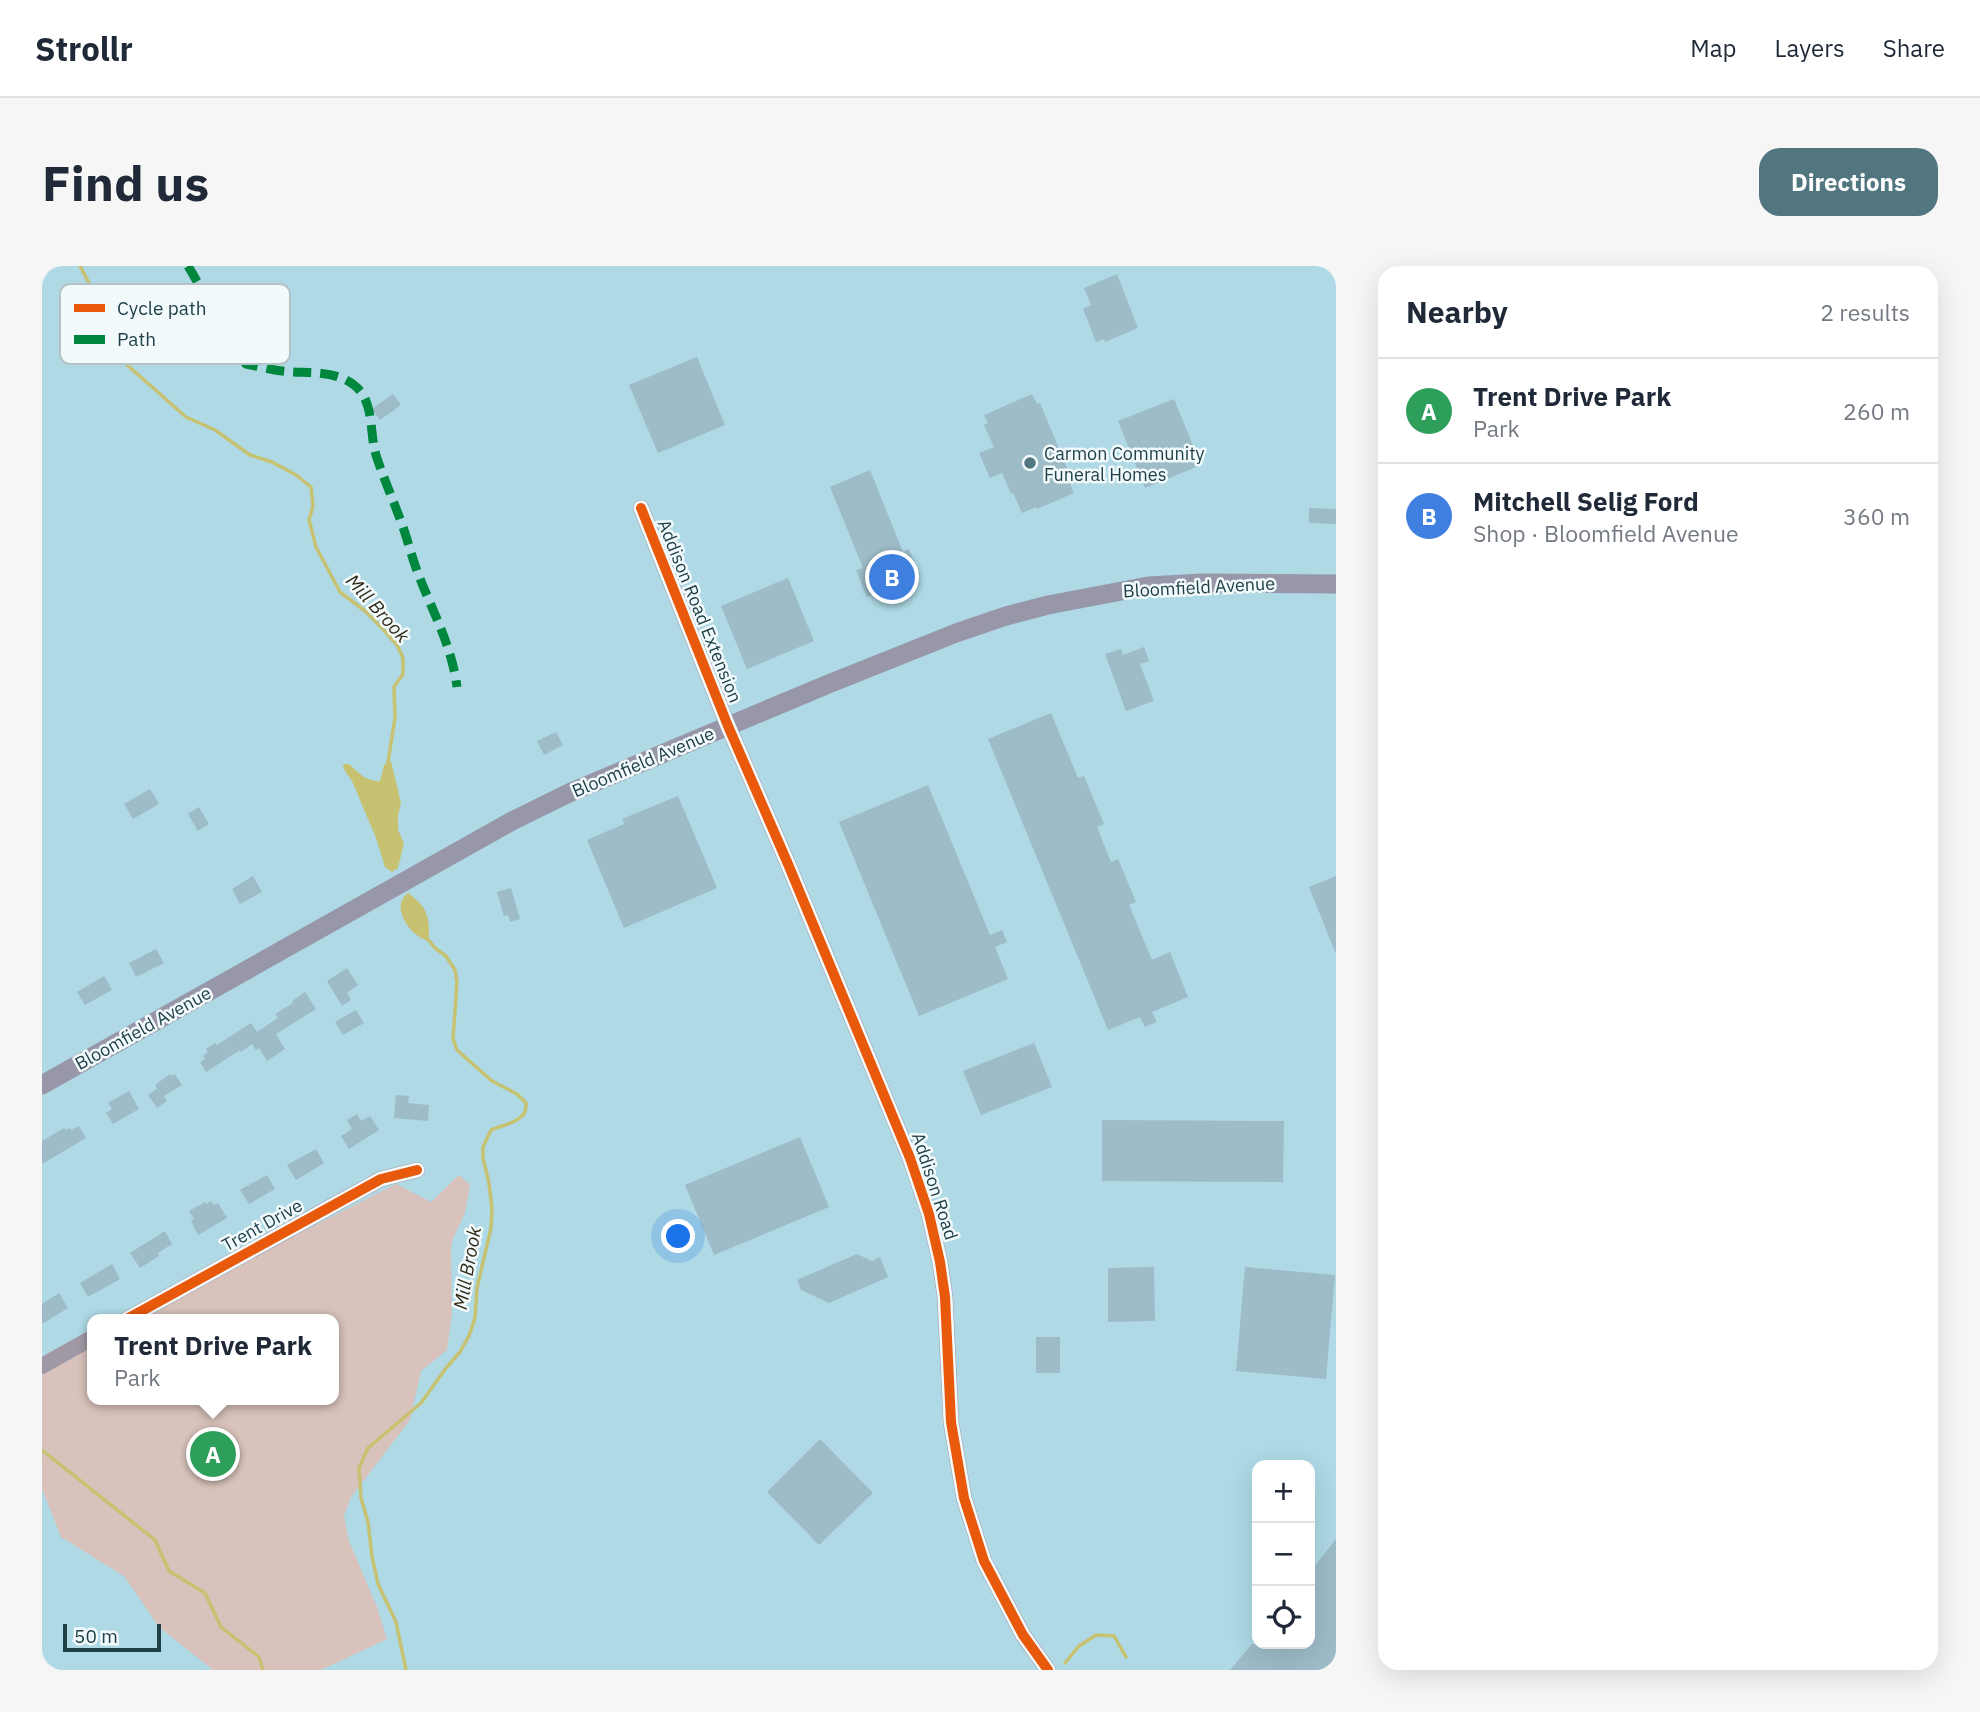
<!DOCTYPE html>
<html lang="en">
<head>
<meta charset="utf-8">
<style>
  :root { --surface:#fff; --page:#f6f6f7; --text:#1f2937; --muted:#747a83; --line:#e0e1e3; --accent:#51767f }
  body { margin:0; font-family:"IBM Plex Sans",sans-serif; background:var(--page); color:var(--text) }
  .controls { position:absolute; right:21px; bottom:21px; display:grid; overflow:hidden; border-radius:14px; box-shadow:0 7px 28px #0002 }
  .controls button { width:63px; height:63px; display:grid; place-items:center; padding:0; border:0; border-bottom:2px solid var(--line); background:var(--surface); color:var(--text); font:35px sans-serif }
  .scale { position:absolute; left:21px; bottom:18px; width:98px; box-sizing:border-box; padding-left:7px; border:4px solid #1f4048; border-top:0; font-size:19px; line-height:24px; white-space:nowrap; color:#1f4048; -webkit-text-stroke:5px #f3fafc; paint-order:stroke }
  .you { position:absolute; left:637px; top:971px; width:24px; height:24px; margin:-18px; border:5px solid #fff; border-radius:50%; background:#1a73e8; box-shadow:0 0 0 10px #1a73e833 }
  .badge { display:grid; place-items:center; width:46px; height:46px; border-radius:50%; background:var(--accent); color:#fff; font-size:23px; font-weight:700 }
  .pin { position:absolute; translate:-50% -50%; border:4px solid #fff; box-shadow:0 2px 7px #0006 }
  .popup { position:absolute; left:45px; top:1048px; width:252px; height:91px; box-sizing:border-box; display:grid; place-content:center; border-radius:14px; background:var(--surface); filter:drop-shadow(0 2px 5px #0005); font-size:23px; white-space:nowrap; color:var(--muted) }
  .popup b { font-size:26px; color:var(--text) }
  .popup::after { content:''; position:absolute; left:50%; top:100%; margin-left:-14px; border:14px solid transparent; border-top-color:var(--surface) }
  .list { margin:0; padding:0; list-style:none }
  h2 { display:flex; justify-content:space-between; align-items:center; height:91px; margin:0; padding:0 28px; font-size:30px }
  h2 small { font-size:23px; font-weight:400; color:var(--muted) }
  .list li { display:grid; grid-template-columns:46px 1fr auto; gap:21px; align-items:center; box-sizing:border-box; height:105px; padding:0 28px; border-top:2px solid var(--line) }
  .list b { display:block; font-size:26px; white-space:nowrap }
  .list p { margin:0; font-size:23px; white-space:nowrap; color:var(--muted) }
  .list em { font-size:23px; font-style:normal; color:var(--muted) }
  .icon { flex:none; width:38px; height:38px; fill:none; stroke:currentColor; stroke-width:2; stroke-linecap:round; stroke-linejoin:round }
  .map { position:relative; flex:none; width:1294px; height:1404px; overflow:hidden; border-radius:21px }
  header { display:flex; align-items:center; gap:42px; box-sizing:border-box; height:98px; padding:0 35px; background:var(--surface); border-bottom:2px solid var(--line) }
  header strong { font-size:33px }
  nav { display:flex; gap:38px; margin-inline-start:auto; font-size:24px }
  .intro { display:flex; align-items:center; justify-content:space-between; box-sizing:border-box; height:168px; padding:0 42px }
  h1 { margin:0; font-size:49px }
  .button { padding:18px 32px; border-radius:21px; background:var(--accent); color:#fff; font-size:24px; font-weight:700 }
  main { display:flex; gap:42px; padding:0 42px }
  aside { flex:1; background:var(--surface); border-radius:21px; box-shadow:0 7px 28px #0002 }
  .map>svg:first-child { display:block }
  .green { fill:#d8c2bb }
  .water { fill:#c7c271 }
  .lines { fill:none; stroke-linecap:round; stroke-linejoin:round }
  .stream { stroke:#c7c271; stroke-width:3.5 }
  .building { fill:#9dbcc8 }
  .minor { stroke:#a198a5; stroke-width:16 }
  .major { stroke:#9797a9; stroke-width:19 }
  .quiet { stroke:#00873e; stroke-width:9; stroke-dasharray:18 9; stroke-linecap:butt }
  .cycleway-casing { stroke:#f3fafc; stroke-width:15 }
  .cycleway { stroke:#e8590c; stroke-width:10 }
  .poi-dot { fill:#51767f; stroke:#f3fafc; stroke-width:2.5 }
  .labels { text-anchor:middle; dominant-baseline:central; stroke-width:5; stroke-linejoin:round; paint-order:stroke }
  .poi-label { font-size:18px; fill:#1f4048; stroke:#f3fafc; text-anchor:start }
  .street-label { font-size:18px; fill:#1f4048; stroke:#f3fafc }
  .water-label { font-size:19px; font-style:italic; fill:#2f2a16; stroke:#f3fafc }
  .key { fill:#f3fafc; stroke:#b3c2c6; stroke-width:2 }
  .key-label { font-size:19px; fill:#1f4048 }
</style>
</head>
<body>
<header>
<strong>Strollr</strong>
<nav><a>Map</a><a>Layers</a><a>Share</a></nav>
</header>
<div class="intro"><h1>Find us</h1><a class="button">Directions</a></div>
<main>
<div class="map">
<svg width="1294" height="1404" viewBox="0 0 1294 1404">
  <rect width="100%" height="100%" fill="#aed9e5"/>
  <polygon class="green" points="417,909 428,919 423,947 411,972 409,982 410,1047 405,1084 379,1105 368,1154 309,1231 302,1250 307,1275 335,1341 345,1373 279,1404 171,1404 117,1361 82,1310 19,1271 0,1223 0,1109 50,1081 50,1134 292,1134 292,1053 101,1053 262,965 354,918 389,936"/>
  <g class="water">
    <path d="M349,495L359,537L356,550V564L362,577L356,602L350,606L343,601L334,572L310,515L301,502L302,498H307C317,507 323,515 338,515L342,499Z"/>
    <path d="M366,627C387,642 387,651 387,675C369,672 347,640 366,627Z"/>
  </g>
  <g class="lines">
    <g class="stream">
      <polyline points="38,0 57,36 69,75 84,98 144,151 173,164 208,189 230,196 254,209 269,221 271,240 267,254 274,281 298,326 323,345 340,362 355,379 361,392 361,408 352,421 353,452 345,502"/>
      <polyline points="0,1184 113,1274 127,1305 163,1327 179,1361 217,1391 221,1404"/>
      <polyline points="1023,1397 1037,1380 1054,1369 1072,1370 1084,1391"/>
      <path d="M364,1404L354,1356L336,1318L330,1290L326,1256L319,1232L317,1202L326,1182L379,1137L404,1102L418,1086L427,1070L433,1052L435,1022L449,962L450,943L447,917L441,892V881L449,864C462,858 486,856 484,837L475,828L450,815L415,784L411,773L415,716L413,704L404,690L393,682L384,671"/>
    </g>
  </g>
  <g class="building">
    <polygon points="1075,8 1096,62 1063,76 1062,73 1054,76 1041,43 1049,39 1042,22"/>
    <polygon points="655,91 683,159 616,187 587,119"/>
    <polygon points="351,128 359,139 338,154 330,143"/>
    <polygon points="990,128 995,138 998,137 1028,209 1025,210 1032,227 995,243 994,241 980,247 971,227 969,228 960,207 948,212 937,187 952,181 942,159 946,157 942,149"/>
    <polygon points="1132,133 1159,199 1103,222 1076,155"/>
    <polygon points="828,204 861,286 867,283 878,309 825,331 814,304 821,302 788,221"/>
    <polygon points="1267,242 1294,243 1294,258 1267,257"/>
    <polygon points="746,312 772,375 705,403 679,340"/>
    <polygon points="1102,381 1107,395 1098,398 1112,435 1084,445 1063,388 1079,383 1081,389"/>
    <polygon points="1009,447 1036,512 1042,510 1062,558 1055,561 1069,596 1076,593 1094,636 1087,639 1110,694 1128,686 1146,731 1110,746 1115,756 1103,761 1098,751 1066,764 946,473"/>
    <polygon points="514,466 521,479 502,489 495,475"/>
    <polygon points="886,519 948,669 960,664 965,676 953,681 966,713 877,750 797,556"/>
    <polygon points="108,523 117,538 91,553 82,538"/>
    <polygon points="636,530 675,622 582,662 545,574 582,558 580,553"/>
    <polygon points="157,541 167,558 156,565 146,548"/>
    <polygon points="211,610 220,626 198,638 190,623"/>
    <polygon points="1294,610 1294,688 1267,621"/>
    <polygon points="469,622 478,653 468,656 466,649 462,650 455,626"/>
    <polygon points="114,683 122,697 94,711 87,697"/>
    <polygon points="305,702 316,719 305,727 309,734 300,740 285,715"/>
    <polygon points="62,710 70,724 43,739 35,726"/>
    <polygon points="263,726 274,743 234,768 243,783 225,795 217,782 214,784 210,778 199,786 198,784 164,806 158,796 163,793 161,790 166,786 164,783 173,777 175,779 209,757 215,766 236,752 233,748 251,737 250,735"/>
    <polygon points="314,744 322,757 301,769 293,756"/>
    <polygon points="992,777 1010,821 939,849 921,805"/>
    <polygon points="128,808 129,810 133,808 140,819 122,830 125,835 115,842 106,829 115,823 113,819"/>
    <polygon points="87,825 97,843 71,858 64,847 70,843 66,837"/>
    <polygon points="354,829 367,830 366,837 387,839 386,855 352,852"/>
    <polygon points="315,848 319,855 328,850 337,864 307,883 299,870 310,863 305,854"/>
    <polygon points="1060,854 1242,855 1241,916 1060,915"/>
    <polygon points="37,860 44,872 0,898 0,875 22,862 24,864 27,862 29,864"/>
    <polygon points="758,871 787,941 672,989 643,919"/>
    <polygon points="274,883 282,897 254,914 245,899"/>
    <polygon points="225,909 233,923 207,938 198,924"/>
    <polygon points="169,935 172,939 176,937 185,952 156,969 149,955 152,953 147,945 163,936 165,938"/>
    <polygon points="123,965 130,978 116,987 117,990 98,1002 88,987"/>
    <polygon points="815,988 830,995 838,991 846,1011 787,1037 759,1024 755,1014"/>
    <polygon points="70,998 78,1013 46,1031 38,1017"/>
    <polygon points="1112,1001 1113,1055 1066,1056 1066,1002"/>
    <polygon points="1203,1001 1293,1009 1284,1113 1194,1105"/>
    <polygon points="17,1027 26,1042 0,1058 0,1038"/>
    <rect x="994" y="1071" width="24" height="36"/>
    <polygon points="778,1173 831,1227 777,1279 725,1226"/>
    <polygon points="1294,1273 1294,1404 1188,1404 1210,1378 1268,1378 1268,1306"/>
  </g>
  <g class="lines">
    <g class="minor">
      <polyline points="599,242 686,460 746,598 868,892 887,948 898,996 903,1031 909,1156 922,1232 942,1295 981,1369 1006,1404"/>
      <polyline points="85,1053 339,913 375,904"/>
      <polyline points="0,1100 50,1072"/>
    </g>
    <polyline class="major" points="0,819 470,555 527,527 784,419 914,367 964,350 1006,339 1106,320 1160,317 1294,318"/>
    <path class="quiet" d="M146,0C166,32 179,69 204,98C216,100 228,104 240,105C265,108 291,103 312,119C333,135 327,167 334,189C342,214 353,238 362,264C367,279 371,295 377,310C391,346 410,381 415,421"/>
    <g class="cycleway-casing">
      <g id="cycleway">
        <polyline points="599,242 686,460 746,598 868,892 887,948 898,996 903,1031 909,1156 922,1232 942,1295 981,1369 1006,1404"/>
        <polyline points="85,1053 339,913 375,904"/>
      </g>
    </g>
    <use href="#cycleway" class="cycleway"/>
  </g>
  <circle class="poi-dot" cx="988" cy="197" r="7"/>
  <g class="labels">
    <g class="poi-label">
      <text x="1002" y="187">Carmon Community<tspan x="1002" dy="21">Funeral Homes</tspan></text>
    </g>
    <g class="street-label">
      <text transform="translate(1157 321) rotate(-3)">Bloomfield Avenue</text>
      <text transform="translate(658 345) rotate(68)">Addison Road Extension</text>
      <text transform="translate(601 496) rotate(-23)">Bloomfield Avenue</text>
      <text transform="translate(101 762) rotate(-29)">Bloomfield Avenue</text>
      <text transform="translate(893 920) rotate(72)">Addison Road</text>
      <text transform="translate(220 959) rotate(-29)">Trent Drive</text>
    </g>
    <g class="water-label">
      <text transform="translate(336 342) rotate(48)">Mill Brook</text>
      <text transform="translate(425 1002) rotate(-80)">Mill Brook</text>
    </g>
  </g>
  <rect x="18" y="18" width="230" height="80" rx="10" class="key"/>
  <rect x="32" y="38" width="31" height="8" fill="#e8590c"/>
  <rect x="32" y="69" width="31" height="9" fill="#00873e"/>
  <g class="key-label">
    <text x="75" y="49">Cycle path</text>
    <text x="75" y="80">Path</text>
  </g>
</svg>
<div class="controls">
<button>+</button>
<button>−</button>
<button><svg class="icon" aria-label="locate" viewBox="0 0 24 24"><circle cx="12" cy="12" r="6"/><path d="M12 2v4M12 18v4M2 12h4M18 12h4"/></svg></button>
</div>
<div class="scale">50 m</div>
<div class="you"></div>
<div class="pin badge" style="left:171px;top:1188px;background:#2e9e5b">A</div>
<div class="popup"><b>Trent Drive Park</b>Park</div>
<div class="pin badge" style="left:850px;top:311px;background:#3f7fe0">B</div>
</div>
<aside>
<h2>Nearby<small>2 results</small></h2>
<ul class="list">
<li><span class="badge" style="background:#2e9e5b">A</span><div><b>Trent Drive Park</b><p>Park</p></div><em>260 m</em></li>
<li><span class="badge" style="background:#3f7fe0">B</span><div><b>Mitchell Selig Ford</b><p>Shop · Bloomfield Avenue</p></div><em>360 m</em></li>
</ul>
</aside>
</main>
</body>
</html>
